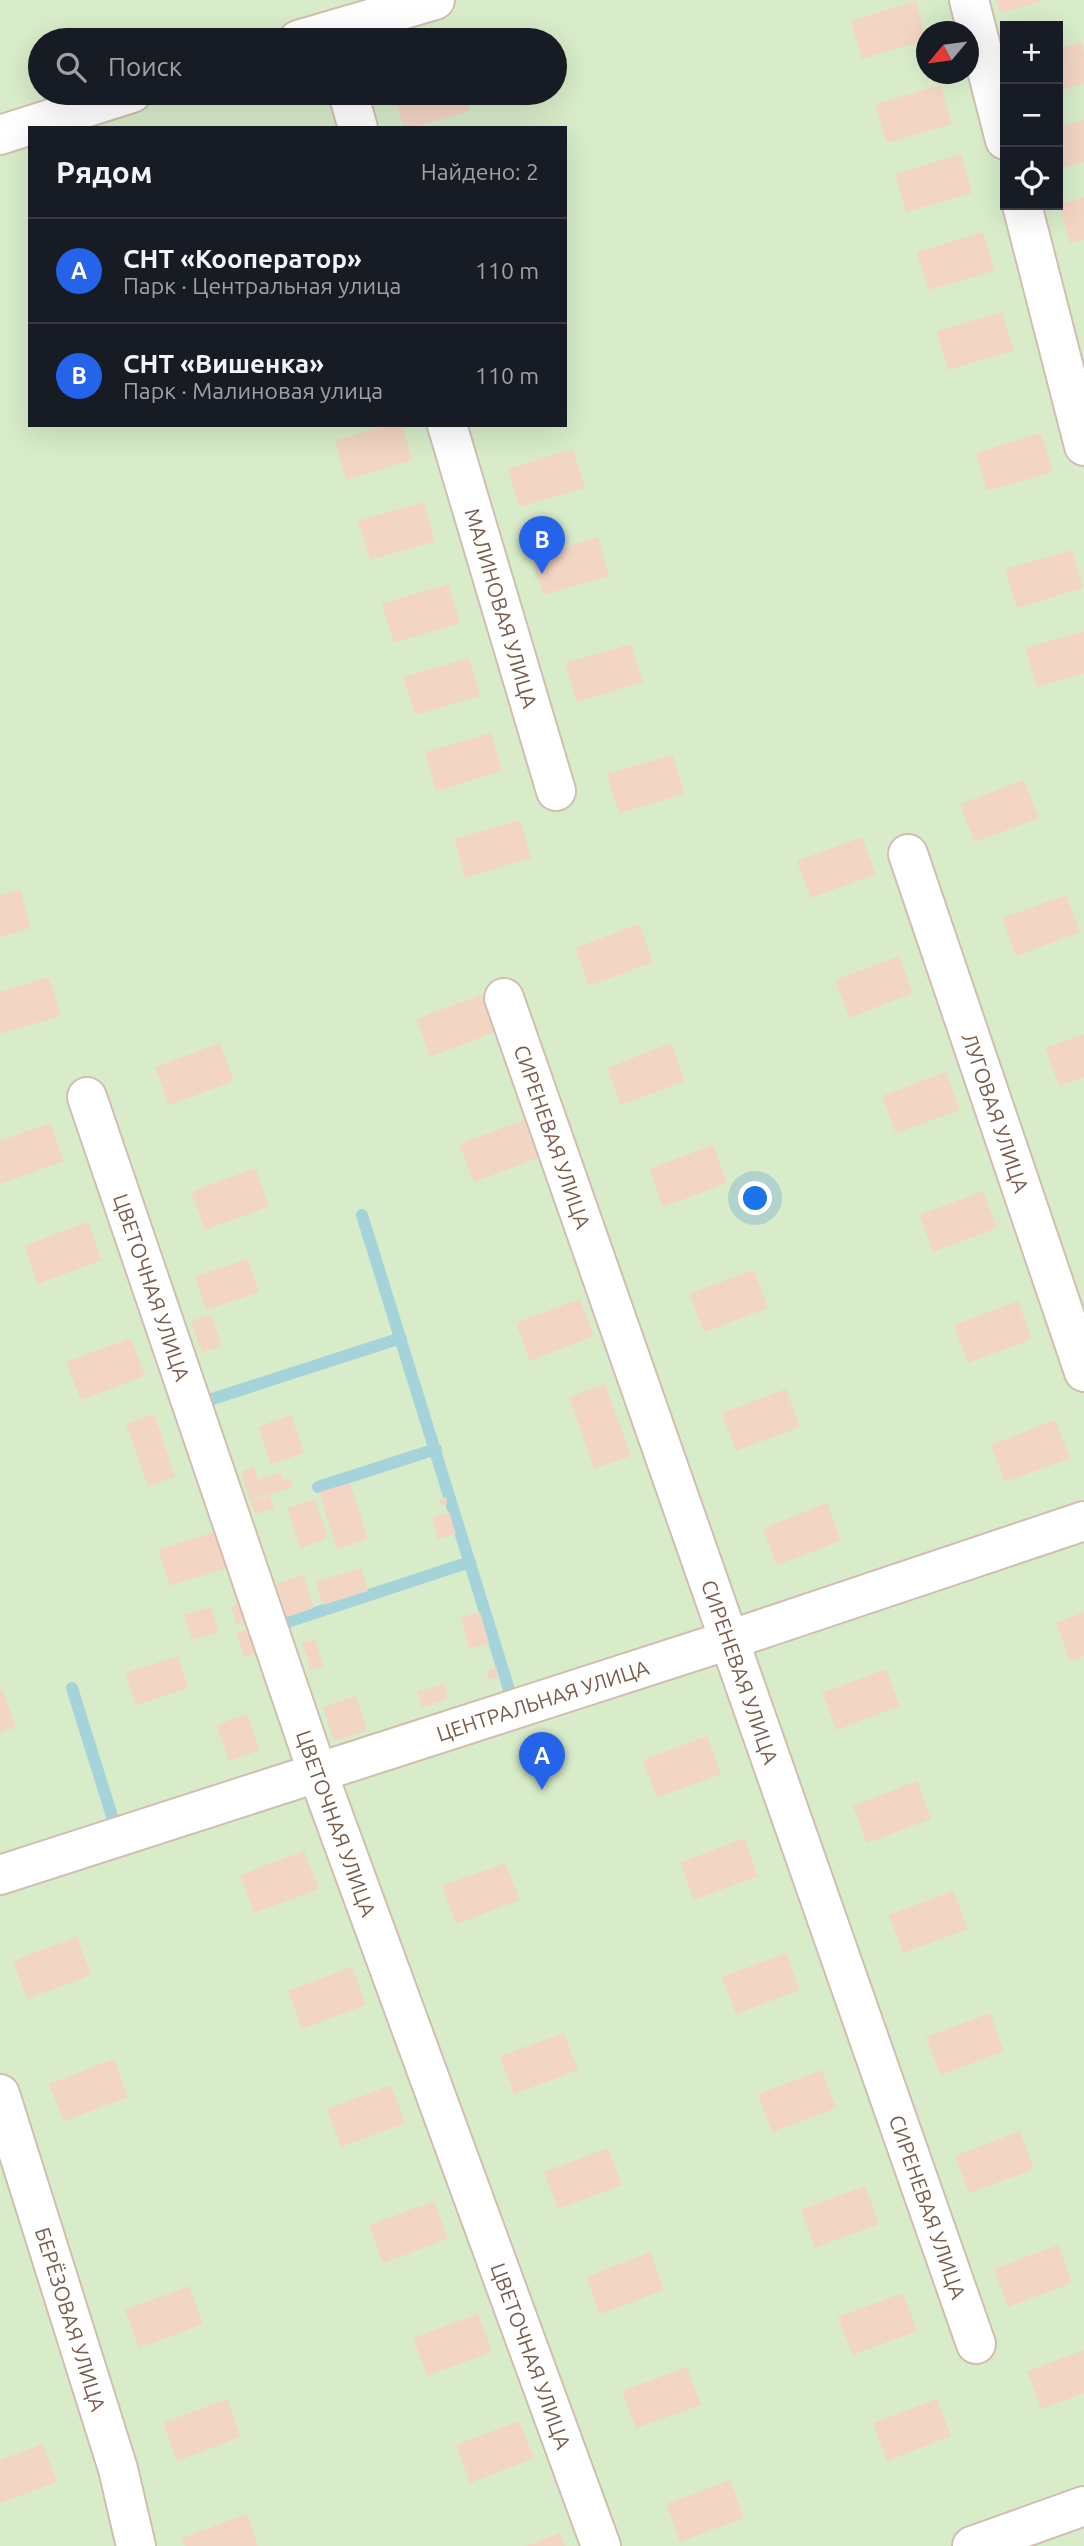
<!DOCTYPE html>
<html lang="ru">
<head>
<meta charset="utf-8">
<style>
  :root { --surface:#171b24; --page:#242831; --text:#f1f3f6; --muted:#9ea1a6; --line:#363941; --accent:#2563eb }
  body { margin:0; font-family:Ubuntu,sans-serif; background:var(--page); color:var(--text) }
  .controls { position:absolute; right:21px; top:21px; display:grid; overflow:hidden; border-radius:0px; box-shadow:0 7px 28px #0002 }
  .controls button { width:63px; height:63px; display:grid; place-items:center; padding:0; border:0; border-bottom:2px solid var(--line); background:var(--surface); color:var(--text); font:35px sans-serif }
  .compass { position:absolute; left:916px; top:21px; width:63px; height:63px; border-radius:50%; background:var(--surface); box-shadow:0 7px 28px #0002; rotate:241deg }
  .you { position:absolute; left:756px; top:1199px; width:24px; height:24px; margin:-18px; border:5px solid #fff; border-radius:50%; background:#1a73e8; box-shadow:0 0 0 10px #1a73e833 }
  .badge { display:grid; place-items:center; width:46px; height:46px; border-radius:50%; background:var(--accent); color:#fff; font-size:23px; font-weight:700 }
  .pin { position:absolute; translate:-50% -58px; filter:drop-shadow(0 2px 4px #0008) }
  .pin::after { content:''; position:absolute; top:37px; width:24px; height:21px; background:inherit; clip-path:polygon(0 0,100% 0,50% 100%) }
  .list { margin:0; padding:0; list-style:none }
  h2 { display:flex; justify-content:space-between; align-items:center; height:91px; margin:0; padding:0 28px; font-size:30px }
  h2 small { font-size:23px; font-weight:400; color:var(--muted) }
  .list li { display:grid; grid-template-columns:46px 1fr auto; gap:21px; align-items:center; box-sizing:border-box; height:105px; padding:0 28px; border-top:2px solid var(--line) }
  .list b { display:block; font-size:26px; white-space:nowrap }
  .list p { margin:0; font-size:23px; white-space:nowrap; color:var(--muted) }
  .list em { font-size:23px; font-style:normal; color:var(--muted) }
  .icon { flex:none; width:38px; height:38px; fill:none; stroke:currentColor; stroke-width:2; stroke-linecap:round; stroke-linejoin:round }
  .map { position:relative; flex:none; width:1084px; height:2546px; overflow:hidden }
  .search { position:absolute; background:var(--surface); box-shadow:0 7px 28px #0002; left:28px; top:28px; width:539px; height:77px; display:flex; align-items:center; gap:18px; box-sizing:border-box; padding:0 24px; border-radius:38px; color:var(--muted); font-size:26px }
  .panel { position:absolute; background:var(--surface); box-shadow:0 7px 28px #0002; left:28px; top:126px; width:539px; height:301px; border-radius:0px }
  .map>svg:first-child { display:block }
  .green { fill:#d8ecc9; fill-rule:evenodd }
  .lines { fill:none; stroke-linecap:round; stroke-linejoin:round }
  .stream { stroke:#a5d3da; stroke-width:12 }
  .building { fill:#f3d5c3 }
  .minor-casing { stroke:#d1beb0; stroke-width:42 }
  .minor { stroke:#fff; stroke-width:38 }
  .labels { text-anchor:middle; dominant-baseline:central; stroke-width:5; stroke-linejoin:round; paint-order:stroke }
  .street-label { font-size:21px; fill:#7a5c4d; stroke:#fffaf3 }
</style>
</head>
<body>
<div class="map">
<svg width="1084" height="2546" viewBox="0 0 1084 2546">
  <rect width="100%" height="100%" fill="#fdf6ec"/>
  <path class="green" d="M0,0H1084V2546H0ZM1005,26H1058V205H1005ZM926,32H968V74H926ZM40,40H555V93H40ZM30,128H565V425H30Z"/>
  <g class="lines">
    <g class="stream">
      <polyline points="362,1215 511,1696"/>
      <polyline points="206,1401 401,1338"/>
      <polyline points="318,1487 436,1449"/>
      <polyline points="284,1634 281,1624 470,1562"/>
      <polyline points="72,1688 115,1826"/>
    </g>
  </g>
  <g class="building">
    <polygon points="996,0 1042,0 1042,1 1000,13"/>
    <polygon points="916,1 926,40 862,59 851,21"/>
    <polygon points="1081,42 1084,51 1084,83 1058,91 1058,49"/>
    <polygon points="941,85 952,124 887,143 875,104"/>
    <polygon points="393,93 464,93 470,111 411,128 404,128"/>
    <polygon points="1084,120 1084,162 1058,169 1058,127"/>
    <polygon points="961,154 972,193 906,212 895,174"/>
    <polygon points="1084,197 1084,239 1070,243 1059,204"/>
    <polygon points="983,232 994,271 928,290 917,252"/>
    <polygon points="1002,312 1014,350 948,370 937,331"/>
    <polygon points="388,425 402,425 412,460 346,480 335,441"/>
    <polygon points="1041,433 1053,472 987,491 976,453"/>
    <polygon points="573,449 585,488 519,507 508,469"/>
    <polygon points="424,502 435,541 370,560 358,521"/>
    <polygon points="598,537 609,576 543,595 532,557"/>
    <polygon points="1072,550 1083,588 1017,608 1005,569"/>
    <polygon points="448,584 460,623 394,643 382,604"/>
    <polygon points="1084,631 1084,673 1037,687 1025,648"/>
    <polygon points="631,644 643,682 577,702 565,663"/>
    <polygon points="469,658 480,696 415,715 403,677"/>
    <polygon points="491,733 502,771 436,791 425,752"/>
    <polygon points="673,755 684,794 619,813 607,774"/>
    <polygon points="1024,780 1039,818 974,842 960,804"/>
    <polygon points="520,820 531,858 465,878 455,839"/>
    <polygon points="862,837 876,874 811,898 797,861"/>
    <polygon points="20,889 31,928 0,937 0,895"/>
    <polygon points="1066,895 1080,932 1016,956 1002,918"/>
    <polygon points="639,924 653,962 589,986 575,948"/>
    <polygon points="899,956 913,993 849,1018 835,980"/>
    <polygon points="49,977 61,1016 0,1034 0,992"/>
    <polygon points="481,995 495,1032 430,1057 416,1019"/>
    <polygon points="1084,1034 1084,1077 1059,1086 1045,1048"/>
    <polygon points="220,1043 234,1081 169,1105 155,1067"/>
    <polygon points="671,1043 685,1081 621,1105 607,1068"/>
    <polygon points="946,1072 960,1110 896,1133 882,1096"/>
    <polygon points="524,1120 538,1158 474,1182 459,1144"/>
    <polygon points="50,1123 64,1161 0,1184 0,1141"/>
    <polygon points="713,1145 727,1183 663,1207 649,1169"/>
    <polygon points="255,1168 269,1206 205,1230 191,1192"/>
    <polygon points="983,1191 997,1228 933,1252 919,1215"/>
    <polygon points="88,1222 102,1260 38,1284 24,1246"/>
    <polygon points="248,1259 259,1292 206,1310 195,1276"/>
    <polygon points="754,1270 768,1308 704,1332 689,1294"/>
    <polygon points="580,1299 594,1336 530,1361 516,1323"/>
    <polygon points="1018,1301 1032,1339 968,1363 954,1325"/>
    <polygon points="211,1314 222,1346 202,1352 191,1321"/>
    <polygon points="131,1338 145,1376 81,1400 66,1362"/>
    <polygon points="605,1384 631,1456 594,1469 569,1397"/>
    <polygon points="786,1389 800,1427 736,1451 722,1413"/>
    <polygon points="154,1414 175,1477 148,1486 126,1424"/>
    <polygon points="291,1415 304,1453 271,1464 258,1427"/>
    <polygon points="1055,1420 1070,1458 1005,1482 991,1445"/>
    <polygon points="254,1467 258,1480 280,1473 283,1480 290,1478 293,1487 250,1501 241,1472"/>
    <polygon points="350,1483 368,1539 337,1549 319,1492"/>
    <polygon points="270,1496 274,1509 255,1514 251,1502"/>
    <polygon points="446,1497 447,1504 441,1506 439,1499"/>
    <polygon points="315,1499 328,1538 300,1548 287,1508"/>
    <polygon points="827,1503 841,1541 777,1565 763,1528"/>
    <polygon points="449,1512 456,1534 438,1539 432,1517"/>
    <polygon points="217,1531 229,1567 170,1586 158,1550"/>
    <polygon points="361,1568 368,1591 323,1605 316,1582"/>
    <polygon points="304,1575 314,1608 287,1617 276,1584"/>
    <polygon points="244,1603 250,1622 237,1626 231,1607"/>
    <polygon points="211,1607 219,1632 192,1640 184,1615"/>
    <polygon points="480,1612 489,1643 469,1649 461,1617"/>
    <polygon points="1084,1612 1084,1656 1070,1661 1056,1623"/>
    <polygon points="251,1628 259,1652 244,1657 236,1633"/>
    <polygon points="315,1639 324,1667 311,1670 302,1643"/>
    <polygon points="178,1656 188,1688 136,1705 125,1673"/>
    <polygon points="496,1667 499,1677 489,1680 486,1670"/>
    <polygon points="886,1669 900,1706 836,1730 822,1693"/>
    <polygon points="444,1684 448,1699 422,1707 417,1692"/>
    <polygon points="2,1689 16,1727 0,1733 0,1690"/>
    <polygon points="356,1696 367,1730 334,1741 323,1707"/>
    <polygon points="247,1714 260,1750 229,1761 217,1725"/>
    <polygon points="707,1736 721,1774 657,1798 643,1760"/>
    <polygon points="917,1781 931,1819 867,1843 853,1806"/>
    <polygon points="744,1838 758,1876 694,1900 680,1863"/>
    <polygon points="304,1851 319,1889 254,1913 240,1875"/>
    <polygon points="505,1863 520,1900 456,1924 442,1886"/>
    <polygon points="953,1891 968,1929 903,1953 889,1915"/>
    <polygon points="77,1937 91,1975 27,1999 13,1961"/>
    <polygon points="786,1953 800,1990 736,2014 722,1977"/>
    <polygon points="352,1967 366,2005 302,2029 288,1991"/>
    <polygon points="990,2013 1004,2051 940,2075 926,2037"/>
    <polygon points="564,2033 578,2070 514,2094 500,2056"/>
    <polygon points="114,2059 128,2097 64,2121 49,2084"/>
    <polygon points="822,2070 836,2108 772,2132 758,2094"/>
    <polygon points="391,2085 405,2123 341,2147 327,2109"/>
    <polygon points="1020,2131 1034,2169 969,2193 955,2156"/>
    <polygon points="608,2148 622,2185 558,2209 544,2172"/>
    <polygon points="865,2186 879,2224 815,2248 801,2210"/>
    <polygon points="434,2201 448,2239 383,2263 369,2225"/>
    <polygon points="1058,2245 1072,2283 1008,2307 994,2269"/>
    <polygon points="650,2252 664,2290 600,2314 586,2277"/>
    <polygon points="189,2286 203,2324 139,2348 125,2310"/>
    <polygon points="903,2293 917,2331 852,2355 838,2317"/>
    <polygon points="478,2314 492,2352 427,2376 413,2338"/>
    <polygon points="1084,2350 1084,2393 1041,2409 1027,2371"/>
    <polygon points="687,2367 701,2405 636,2428 622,2391"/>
    <polygon points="227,2399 241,2437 177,2461 163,2423"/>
    <polygon points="937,2399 951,2436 887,2461 873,2423"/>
    <polygon points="519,2421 534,2458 470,2483 456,2445"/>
    <polygon points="43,2444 57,2482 0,2503 0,2460"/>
    <polygon points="730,2480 744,2518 680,2542 666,2504"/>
    <polygon points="247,2514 258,2546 185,2546 182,2538"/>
    <polygon points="560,2533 565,2546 526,2546"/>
  </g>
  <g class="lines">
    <g class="minor-casing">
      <g id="minor">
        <polyline points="969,0 1005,140"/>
        <polyline points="298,40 435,0"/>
        <polyline points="348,93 358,128"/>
        <polyline points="0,135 132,93"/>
        <polyline points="1022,205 1084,446"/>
        <path id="s1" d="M447,425L556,791"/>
        <path id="s2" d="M908,854L1084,1372"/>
        <path id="s3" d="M504,998L976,2344"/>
        <path id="s4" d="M87,1097L318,1774L601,2546"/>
        <path id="s5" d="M0,1875L729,1640L1084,1521"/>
        <path id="s6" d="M0,2094L118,2469L136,2546"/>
        <polyline points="972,2546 1084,2506"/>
      </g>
    </g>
    <use href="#minor" class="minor"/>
  </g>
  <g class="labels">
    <g class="street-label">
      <text stroke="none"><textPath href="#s1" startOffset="191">МАЛИНОВАЯ УЛИЦА</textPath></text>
      <text stroke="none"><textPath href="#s2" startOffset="273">ЛУГОВАЯ УЛИЦА</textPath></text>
      <text stroke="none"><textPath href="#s3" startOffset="147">СИРЕНЕВАЯ УЛИЦА</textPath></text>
      <text stroke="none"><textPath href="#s4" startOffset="201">ЦВЕТОЧНАЯ УЛИЦА</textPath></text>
      <text stroke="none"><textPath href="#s3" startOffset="714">СИРЕНЕВАЯ УЛИЦА</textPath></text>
      <text stroke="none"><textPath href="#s5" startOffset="570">ЦЕНТРАЛЬНАЯ УЛИЦА</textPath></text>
      <text stroke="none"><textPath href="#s4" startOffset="768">ЦВЕТОЧНАЯ УЛИЦА</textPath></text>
      <text stroke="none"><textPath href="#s3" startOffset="1281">СИРЕНЕВАЯ УЛИЦА</textPath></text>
      <text stroke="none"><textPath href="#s6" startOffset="236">БЕРЁЗОВАЯ УЛИЦА</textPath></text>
      <text stroke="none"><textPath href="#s4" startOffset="1335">ЦВЕТОЧНАЯ УЛИЦА</textPath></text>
    </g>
  </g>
</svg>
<div class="controls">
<button>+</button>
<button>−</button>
<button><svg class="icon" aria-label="locate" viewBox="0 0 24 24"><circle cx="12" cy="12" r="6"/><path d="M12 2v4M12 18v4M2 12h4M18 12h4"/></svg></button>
</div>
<svg class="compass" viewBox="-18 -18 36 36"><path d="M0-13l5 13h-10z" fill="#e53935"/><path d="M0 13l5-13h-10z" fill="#9ea1a6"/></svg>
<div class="you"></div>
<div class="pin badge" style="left:542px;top:1790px">A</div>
<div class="pin badge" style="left:542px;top:574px">B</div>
<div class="search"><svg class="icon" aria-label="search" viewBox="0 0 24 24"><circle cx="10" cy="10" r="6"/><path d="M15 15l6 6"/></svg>Поиск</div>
<section class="panel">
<h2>Рядом<small>Найдено: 2</small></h2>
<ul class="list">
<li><span class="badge">A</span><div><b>СНТ «Кооператор»</b><p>Парк · Центральная улица</p></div><em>110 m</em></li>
<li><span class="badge">B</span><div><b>СНТ «Вишенка»</b><p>Парк · Малиновая улица</p></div><em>110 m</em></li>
</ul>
</section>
</div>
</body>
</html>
